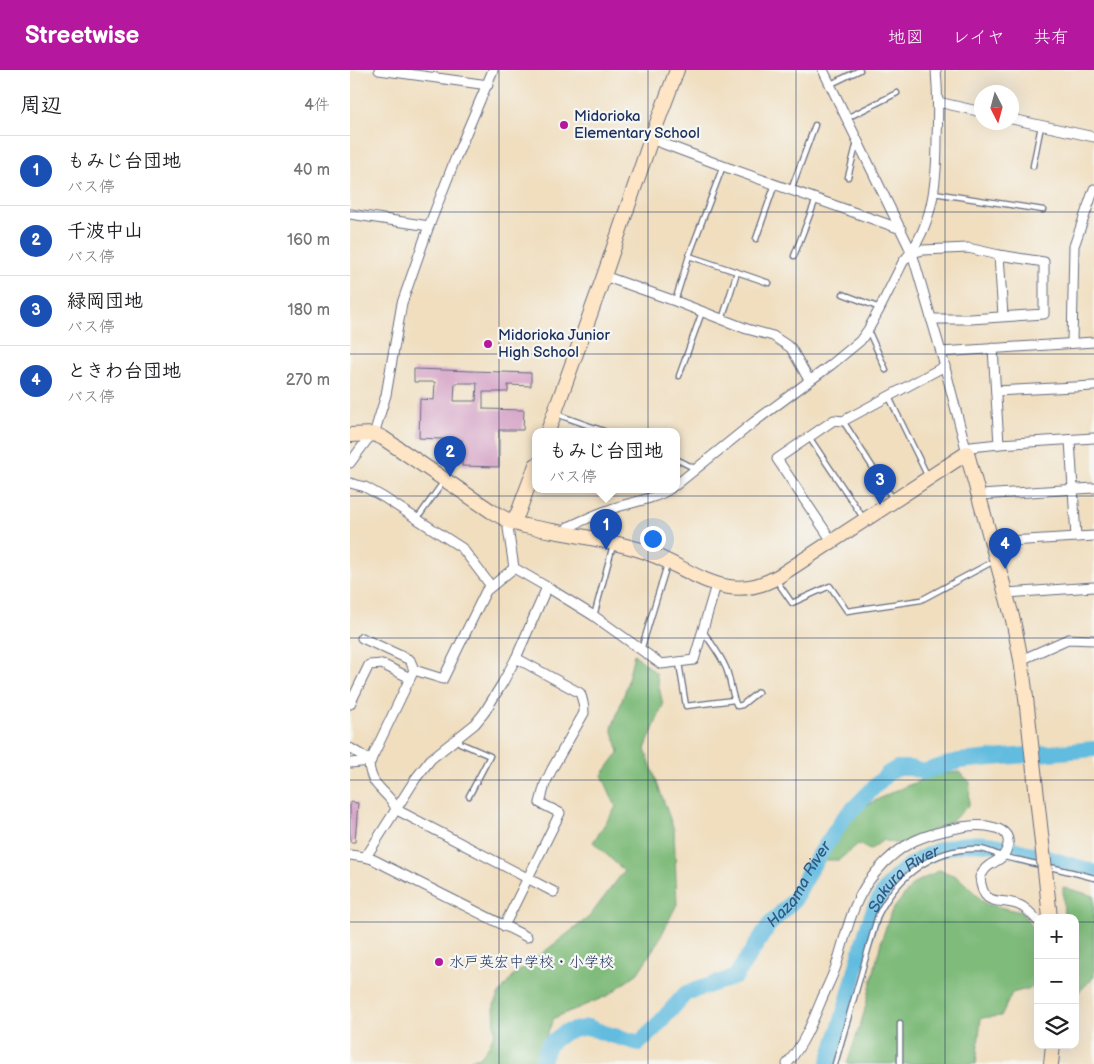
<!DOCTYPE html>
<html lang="ja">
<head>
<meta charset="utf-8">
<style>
  :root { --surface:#fff; --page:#f2f2f2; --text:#202124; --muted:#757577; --line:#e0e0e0; --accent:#b5179e }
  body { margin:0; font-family:"Balsamiq Sans","Klee One",sans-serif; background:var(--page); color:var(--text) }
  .controls { position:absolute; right:15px; bottom:15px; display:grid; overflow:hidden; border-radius:10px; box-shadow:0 5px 20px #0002 }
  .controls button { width:45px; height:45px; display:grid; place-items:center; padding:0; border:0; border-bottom:1px solid var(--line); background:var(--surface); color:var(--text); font:25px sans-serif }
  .compass { position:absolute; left:624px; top:15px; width:45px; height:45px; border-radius:50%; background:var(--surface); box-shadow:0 5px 20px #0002; rotate:174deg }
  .you { position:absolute; left:302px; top:468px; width:18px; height:18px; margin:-12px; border:4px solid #fff; border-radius:50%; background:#1a73e8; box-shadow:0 0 0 8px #1a73e833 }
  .badge { display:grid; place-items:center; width:32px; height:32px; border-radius:50%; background:var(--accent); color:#fff; font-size:16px; font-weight:700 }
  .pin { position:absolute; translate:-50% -41px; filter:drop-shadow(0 1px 2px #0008) }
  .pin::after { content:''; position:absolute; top:26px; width:18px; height:15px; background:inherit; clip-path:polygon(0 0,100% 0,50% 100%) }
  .popup { position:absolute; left:182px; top:358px; width:148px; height:65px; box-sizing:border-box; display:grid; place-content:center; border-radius:10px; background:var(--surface); filter:drop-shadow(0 1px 4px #0005); font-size:16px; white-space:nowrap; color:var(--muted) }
  .popup b { font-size:19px; color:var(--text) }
  .popup::after { content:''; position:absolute; left:50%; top:100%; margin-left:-10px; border:10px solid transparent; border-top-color:var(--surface) }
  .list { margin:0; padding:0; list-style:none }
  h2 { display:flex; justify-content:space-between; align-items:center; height:65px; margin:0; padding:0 20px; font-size:21px }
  h2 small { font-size:16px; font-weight:400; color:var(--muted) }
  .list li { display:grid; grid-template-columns:32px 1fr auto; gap:15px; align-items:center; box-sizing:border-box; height:70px; padding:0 20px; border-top:1px solid var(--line) }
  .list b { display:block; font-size:19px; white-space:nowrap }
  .list p { margin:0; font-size:16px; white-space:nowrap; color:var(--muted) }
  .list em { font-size:16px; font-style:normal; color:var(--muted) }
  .icon { flex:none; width:28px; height:28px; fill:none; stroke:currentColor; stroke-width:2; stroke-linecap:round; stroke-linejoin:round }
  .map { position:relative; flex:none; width:744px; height:994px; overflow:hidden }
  header { display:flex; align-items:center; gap:30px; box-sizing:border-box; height:70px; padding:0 25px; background:var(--accent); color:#fff }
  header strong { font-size:24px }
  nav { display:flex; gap:28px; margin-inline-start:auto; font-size:18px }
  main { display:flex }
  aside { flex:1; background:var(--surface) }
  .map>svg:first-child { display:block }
  .forest { fill:#7fbb7a; stroke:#4d756c }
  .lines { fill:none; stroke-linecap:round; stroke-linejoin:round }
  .river { stroke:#62bcdf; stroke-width:16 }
  .building { fill:#d39cc3; fill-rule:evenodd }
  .lane-casing { stroke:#666c80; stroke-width:7 }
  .street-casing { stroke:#666c80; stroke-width:11 }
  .secondary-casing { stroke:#666c80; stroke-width:16 }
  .lane { stroke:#fff; stroke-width:4.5 }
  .street { stroke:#fff; stroke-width:9 }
  .secondary { stroke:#fde5c5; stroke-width:14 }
  .secondary-bridge-casing { stroke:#666c80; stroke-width:16; stroke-linecap:butt }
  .secondary-bridge { stroke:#fde5c5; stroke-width:14 }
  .grid { fill:none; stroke:#1b2f5e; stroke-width:1; stroke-opacity:0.55 }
  .poi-dot { fill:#b5179e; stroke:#f6f6f2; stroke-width:2 }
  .labels { text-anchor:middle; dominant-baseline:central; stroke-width:4.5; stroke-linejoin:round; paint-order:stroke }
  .poi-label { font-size:15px; fill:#1b2f5e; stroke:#f6f6f2; text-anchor:start }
  .water-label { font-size:16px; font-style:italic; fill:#305985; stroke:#f6f6f2 }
</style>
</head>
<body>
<header>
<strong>Streetwise</strong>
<nav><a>地図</a><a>レイヤ</a><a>共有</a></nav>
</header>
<main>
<aside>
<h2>周辺<small>4件</small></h2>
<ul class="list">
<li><span class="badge" style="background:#1a4fb4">1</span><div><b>もみじ台団地</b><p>バス停</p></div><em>40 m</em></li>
<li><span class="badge" style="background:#1a4fb4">2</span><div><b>千波中山</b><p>バス停</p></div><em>160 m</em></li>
<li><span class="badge" style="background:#1a4fb4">3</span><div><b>緑岡団地</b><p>バス停</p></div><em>180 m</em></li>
<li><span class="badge" style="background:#1a4fb4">4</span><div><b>ときわ台団地</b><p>バス停</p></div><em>270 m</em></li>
</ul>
</aside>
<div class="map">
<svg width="744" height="994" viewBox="0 0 744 994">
  <rect width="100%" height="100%" fill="#f6f6f2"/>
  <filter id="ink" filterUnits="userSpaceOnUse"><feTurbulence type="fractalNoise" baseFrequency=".02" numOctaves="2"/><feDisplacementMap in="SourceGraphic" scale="10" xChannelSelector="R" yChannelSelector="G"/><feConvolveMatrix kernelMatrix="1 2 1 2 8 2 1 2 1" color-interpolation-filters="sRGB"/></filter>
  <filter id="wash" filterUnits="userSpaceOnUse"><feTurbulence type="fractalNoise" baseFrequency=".0096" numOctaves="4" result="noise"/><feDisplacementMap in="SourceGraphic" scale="20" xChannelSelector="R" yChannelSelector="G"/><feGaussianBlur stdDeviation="1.12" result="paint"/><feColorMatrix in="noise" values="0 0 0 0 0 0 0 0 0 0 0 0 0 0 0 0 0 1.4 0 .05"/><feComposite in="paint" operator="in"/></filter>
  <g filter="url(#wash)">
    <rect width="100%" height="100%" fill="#f0debf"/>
    <g class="forest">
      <polygon points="284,584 306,603 313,635 295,679 324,760 327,834 310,868 288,903 257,926 204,948 184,994 112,994 131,986 140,974 145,960 144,935 149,924 163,906 239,847 274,801 243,772 266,737 252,705 269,682 262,658 275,622"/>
      <polygon points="609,702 620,712 619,735 602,751 551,775 533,770 520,780 508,774 489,790 475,790 502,743 542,722 584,705"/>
      <polygon points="590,800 608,807 636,834 671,842 688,863 688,916 662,923 651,946 631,948 626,994 497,994 514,943 531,872 541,842 563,814"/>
      <polygon points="713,817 744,826 744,907 725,926 725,848 714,848"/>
    </g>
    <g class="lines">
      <g class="river">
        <path id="s1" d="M191,994L198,975L215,962L238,957L254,963L289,973L303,960L336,923L385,907L419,855L445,829L459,801L493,749L537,704L547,698H561L573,702L609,691L744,679"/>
        <path id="s2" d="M478,994C490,960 499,926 508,892C513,874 517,855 525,837C545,795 591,770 637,774C651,775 665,780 678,783C700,789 722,795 744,802"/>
      </g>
    </g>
    <g id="blocks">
      <g class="building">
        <path d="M64,299L181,303V316L158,315V322H133V339L174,340L173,360H149V397L112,396V370L69,368L70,329L84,330L85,312H64ZM105,313H127L126,331H104Z"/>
        <polygon points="0,732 8,733 5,772 0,772"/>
      </g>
    </g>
  </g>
  <g filter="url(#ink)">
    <use href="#blocks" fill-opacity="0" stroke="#666c80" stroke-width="1"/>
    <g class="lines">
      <g class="lane-casing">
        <g id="lane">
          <polyline points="481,14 510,0"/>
          <polyline points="497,48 547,23"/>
          <polyline points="683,96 691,56"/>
          <polyline points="498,107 507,72"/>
          <polyline points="441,120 465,55"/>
          <polyline points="584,123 693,140"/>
          <polyline points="406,169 425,114"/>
          <polyline points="339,186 387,202 372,250"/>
          <polyline points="444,186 466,129"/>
          <polyline points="387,202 419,213"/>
          <polyline points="493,224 530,238"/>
          <polyline points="325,231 339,186 373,96"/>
          <polyline points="518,260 536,300"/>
          <polyline points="329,306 352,242"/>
          <polyline points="539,327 578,407"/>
          <polyline points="206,344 254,361"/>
          <polyline points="493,351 543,429"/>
          <polyline points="459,367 514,449"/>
          <polyline points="326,389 346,399"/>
          <polyline points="67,449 94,411"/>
          <polyline points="426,510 442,533 480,516 497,541 571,530 644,491"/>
          <polyline points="244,546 263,475"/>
          <path d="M353,561C361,573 370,584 376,598C381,610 381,624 387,636L392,635L408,622"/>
          <polyline points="291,580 317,495"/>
          <polyline points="329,593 336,636 384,630"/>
          <polyline points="109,668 110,673 140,686 119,726"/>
          <path d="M485,994L528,845C548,806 583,777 629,779C636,779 643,783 651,786C657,788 663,789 669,790C694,796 719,801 744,808"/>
          <polyline points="550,994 550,953"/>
        </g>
      </g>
      <g class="street-casing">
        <g id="street">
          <polyline points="29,0 138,15"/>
          <polyline points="473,0 562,183 591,282 617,383"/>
          <polyline points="588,32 632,42"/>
          <polyline points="662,49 744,67"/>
          <polyline points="301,69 373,96 551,159"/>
          <polyline points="0,144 79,156"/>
          <polyline points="562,183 573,180 618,178 649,185 694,192 694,244 621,249 581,249"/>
          <polyline points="649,185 653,246"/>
          <polyline points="254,206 325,231 397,259 423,266 441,278 459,310"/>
          <polyline points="722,273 724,176 744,119"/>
          <polyline points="643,278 649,374"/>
          <polyline points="591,282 744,272"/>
          <polyline points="646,321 744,316"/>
          <polyline points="720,370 726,467"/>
          <polyline points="617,383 621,377 649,374 744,368"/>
          <polyline points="0,393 17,370 24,364 36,325 52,233 79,156 106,87 143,0"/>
          <polyline points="0,413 15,417 33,427 112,478 141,516"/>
          <path d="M326,415L404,352L481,295L510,271L518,260L530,238L553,192C583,158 587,112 587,69C588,46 588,23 586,0"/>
          <polyline points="630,425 744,418"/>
          <path d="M215,464L218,457C232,451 246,444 261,439C281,432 303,430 320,419"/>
          <polyline points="482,471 427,389 484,350 493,351 595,296"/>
          <polyline points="643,472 744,466"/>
          <polyline points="197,517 244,546 311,594 344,590 366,515"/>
          <polyline points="657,523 744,517"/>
          <path d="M12,568L60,590L64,600L19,694C21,713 29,716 40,729C43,732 44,736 47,740L204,822"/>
          <polyline points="671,590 718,569 744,570"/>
          <polyline points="64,600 93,609 136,521 164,498"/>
          <polyline points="0,634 19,595 32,594 60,608"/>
          <polyline points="0,678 21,691 0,693"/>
          <polyline points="0,785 14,787 19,782 66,708 81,689 125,654 134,643 152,614 166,588 197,517 164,498 158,458 161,452"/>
          <polyline points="14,787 22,789 177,867"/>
          <path d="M154,856L210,743L190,733L195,714L202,699L234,643C234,635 233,630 230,623L166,588"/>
          <path d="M437,994C453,975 462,953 471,931C476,919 482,908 486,896C497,862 502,829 526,802C536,790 550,778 564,771C579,764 596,760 612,757C629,754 668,754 656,781C652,791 643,791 636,798C634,800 632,804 630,807C633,842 653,825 673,837C679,841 683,846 688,851"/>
        </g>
      </g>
      <g class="secondary-casing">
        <g id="secondary">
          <polyline points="198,361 254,206 301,69 327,0"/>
          <path d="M0,365L24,364L33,368L141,441L161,452L175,456C212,463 251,468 287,479C339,494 373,539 429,506L617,383L663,550L671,590L676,628"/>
          <polyline points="161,452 168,443 186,395"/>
          <polyline points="695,800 700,848"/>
          <polyline points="701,994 703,975"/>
        </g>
      </g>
      <use href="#lane" class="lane"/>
      <use href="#street" class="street"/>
      <use href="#secondary" class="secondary"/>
      <g class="secondary-bridge-casing">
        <polyline id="secondary-bridge" points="676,628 695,800"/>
      </g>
      <use href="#secondary-bridge" class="secondary-bridge"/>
    </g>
  </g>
  <path class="grid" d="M149,0V994M298,0V994M446,0V994M595,0V994M0,142H744M0,284H744M0,426H744M0,568H744M0,710H744M0,852H688M725,852H744"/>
  <g class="poi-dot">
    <circle cx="214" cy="55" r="5"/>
    <circle cx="138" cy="274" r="5"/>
    <circle cx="89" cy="892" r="5"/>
  </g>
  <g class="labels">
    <g class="poi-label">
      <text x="224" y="46">Midorioka<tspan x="224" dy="17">Elementary School</tspan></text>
      <text x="148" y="265">Midorioka Junior<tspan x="148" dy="17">High School</tspan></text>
      <text x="99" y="892">水戸英宏中学校・小学校</text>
    </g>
    <g class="water-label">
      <text stroke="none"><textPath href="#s1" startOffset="352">Hazama River</textPath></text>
      <text stroke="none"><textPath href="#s2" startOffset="205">Sakura River</textPath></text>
    </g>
  </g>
</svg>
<div class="controls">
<button>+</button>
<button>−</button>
<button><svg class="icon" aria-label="layers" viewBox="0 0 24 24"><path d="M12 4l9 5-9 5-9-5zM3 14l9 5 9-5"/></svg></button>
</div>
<svg class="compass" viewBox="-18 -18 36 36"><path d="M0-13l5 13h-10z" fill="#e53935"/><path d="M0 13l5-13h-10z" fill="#757577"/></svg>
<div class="you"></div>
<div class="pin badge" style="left:256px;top:480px;background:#1a4fb4">1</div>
<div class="popup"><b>もみじ台団地</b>バス停</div>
<div class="pin badge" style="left:100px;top:407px;background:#1a4fb4">2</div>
<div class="pin badge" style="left:530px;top:435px;background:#1a4fb4">3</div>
<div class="pin badge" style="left:655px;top:499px;background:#1a4fb4">4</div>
</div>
</main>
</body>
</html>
